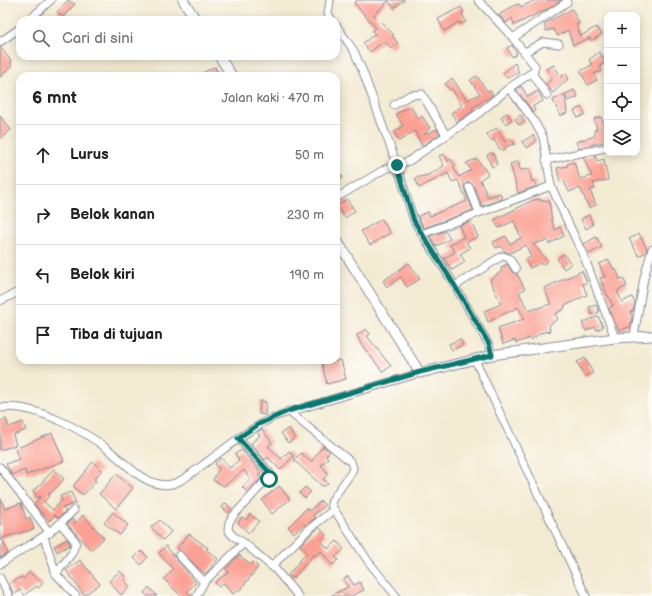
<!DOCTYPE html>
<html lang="id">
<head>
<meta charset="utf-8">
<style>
  :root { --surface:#fff; --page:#f6f6f6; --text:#222; --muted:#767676; --line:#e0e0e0 }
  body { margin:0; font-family:"Balsamiq Sans",sans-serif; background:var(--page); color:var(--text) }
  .controls { position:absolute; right:12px; top:12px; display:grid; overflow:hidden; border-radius:8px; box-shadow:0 2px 10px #0003 }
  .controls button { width:36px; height:36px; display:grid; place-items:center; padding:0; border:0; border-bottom:1px solid var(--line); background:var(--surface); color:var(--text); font:20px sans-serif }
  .stop { position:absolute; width:12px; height:12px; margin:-9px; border:3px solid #0f766e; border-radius:50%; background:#fff }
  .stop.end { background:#0f766e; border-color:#fff; box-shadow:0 1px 4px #0008 }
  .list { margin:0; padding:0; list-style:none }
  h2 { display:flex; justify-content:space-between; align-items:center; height:52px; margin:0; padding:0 16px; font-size:17px }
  h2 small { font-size:13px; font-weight:400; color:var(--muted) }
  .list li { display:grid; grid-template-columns:26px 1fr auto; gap:12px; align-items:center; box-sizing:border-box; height:60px; padding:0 16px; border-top:1px solid var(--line) }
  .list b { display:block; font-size:15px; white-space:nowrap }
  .list em { font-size:13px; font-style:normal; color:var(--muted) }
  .icon { flex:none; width:22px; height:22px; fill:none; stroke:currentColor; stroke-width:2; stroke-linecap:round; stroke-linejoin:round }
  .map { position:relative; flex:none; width:652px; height:596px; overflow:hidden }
  .search { position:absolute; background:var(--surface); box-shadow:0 2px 10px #0003; left:16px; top:16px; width:324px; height:44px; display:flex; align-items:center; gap:10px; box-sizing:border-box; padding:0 14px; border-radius:12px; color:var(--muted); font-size:15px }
  .panel { position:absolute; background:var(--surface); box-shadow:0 2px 10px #0003; left:16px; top:72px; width:324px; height:292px; border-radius:12px }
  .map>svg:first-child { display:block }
  .building { fill:#fba194 }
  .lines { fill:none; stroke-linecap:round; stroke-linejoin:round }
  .minor-casing { stroke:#878c98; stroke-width:9 }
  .tertiary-casing { stroke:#878c98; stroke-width:11 }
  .minor { stroke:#fff; stroke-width:7 }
  .tertiary { stroke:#fff; stroke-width:9 }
  .route { stroke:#0f766e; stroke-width:5 }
</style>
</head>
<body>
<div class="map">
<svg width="652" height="596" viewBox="0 0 652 596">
  <rect width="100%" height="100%" fill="#fdfcf7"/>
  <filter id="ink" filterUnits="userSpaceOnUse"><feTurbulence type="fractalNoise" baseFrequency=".025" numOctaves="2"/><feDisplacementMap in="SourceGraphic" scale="8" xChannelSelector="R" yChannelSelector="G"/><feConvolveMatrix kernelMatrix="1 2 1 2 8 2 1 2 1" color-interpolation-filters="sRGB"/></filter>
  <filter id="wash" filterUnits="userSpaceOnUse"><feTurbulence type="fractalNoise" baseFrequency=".012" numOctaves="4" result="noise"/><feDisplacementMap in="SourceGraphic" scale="16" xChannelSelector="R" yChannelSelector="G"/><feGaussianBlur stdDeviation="0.9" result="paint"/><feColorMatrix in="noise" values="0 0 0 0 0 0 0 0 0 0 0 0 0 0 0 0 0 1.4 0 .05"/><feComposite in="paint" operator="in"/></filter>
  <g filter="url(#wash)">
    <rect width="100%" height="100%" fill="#f3ead2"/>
    <g id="blocks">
      <g class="building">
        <polygon points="68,0 75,4 63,17 57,12"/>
        <polygon points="357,0 405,0 394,8 388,1 374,15 394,35 392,36 398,43 391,49 386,42 383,42 370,52 363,43 375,34 372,31 376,28 354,3"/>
        <polygon points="535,0 561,0 550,8 514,25 512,18 506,23 499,15 513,6 519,4 521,7"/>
        <polygon points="461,7 464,12 462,13 466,22 460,24 459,22 444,31 438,19"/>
        <polygon points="572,9 579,23 576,25 581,36 596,27 602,34 591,41 590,38 573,45 568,30 558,36 553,29 546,31 544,24"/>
        <polygon points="512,45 517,54 512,57 507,48"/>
        <polygon points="0,47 12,62 10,63 12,66 0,77"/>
        <polygon points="599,52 606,61 600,66 602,71 594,74 597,80 588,85 580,71 592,65 589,60"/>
        <polygon points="515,63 519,73 507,78 503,73"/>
        <polygon points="554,65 561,77 565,73 569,78 553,93 546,84 552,79 546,69"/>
        <polygon points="215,67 219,76 196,76"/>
        <polygon points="477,76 487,91 490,90 493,95 472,108 473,111 457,122 451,113 462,106 452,89 450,90 445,84 452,78 467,100 480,94 470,80"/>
        <polygon points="521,86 528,97 538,91 543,101 533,106 535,111 533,112 516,89"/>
        <polygon points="574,90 578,97 568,101 565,95 567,113 560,116 553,100"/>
        <polygon points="411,106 418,119 422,116 430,128 424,135 437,129 440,134 422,146 415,131 399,141 394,132 403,126 396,114"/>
        <polygon points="581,107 585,114 578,118 574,111"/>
        <polygon points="507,113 512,120 505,124 501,117"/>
        <polygon points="521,115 525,122 519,125 515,119"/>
        <polygon points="0,116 11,130 0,139"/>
        <polygon points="601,117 607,131 607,141 579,148 576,142 595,136 594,130 597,129 594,119"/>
        <polygon points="497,128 505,142 510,138 515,144 507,146 503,151 498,147 494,139 491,141 487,134"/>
        <polygon points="533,135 537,141 527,148 522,142"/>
        <polygon points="491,153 493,153 497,164 492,167 487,155"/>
        <polygon points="444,154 448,161 451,159 455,166 453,167 459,177 471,170 466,163 477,159 488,174 480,180 488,197 500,193 502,199 482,206 473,185 468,182 465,184 464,188 473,210 424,228 418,216 428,212 430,216 467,201 458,180 452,182 448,173 419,188 415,178 428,175 444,166 439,156"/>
        <polygon points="595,155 597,161 604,159 608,180 593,183 595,189 590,190 596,205 589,208 580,188 569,192 564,181 560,182 557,168 568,166 567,164 574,162 580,179 592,176 583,157"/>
        <polygon points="518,161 520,170 529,169 532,182 535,180 537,186 518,193 510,164"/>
        <polygon points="336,167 343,178 336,183"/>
        <polygon points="347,199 355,211 345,218 337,206"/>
        <polygon points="540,199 540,201 549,200 552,221 555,230 560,227 564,236 549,244 548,240 533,244 548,261 542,265 540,263 530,268 525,260 531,257 526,245 510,253 504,251 501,246 496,248 493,242 506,236 510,244 521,238 514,221 499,228 494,220 533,200"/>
        <polygon points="589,215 593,225 586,229 581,219"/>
        <polygon points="382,219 390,233 370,245 361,231"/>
        <polygon points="471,221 478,237 466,242 470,248 460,254 465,262 452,270 444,258 455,252 450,245 464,237 459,226"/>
        <polygon points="445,231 450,239 436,246 430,236"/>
        <polygon points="639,234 647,249 646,252 639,256 629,239"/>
        <polygon points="596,237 602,247 589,254 584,244"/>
        <polygon points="564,254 571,264 564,269 557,259"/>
        <polygon points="609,260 614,270 616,269 620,279 623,278 627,286 617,291 622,302 632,297 635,303 633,311 630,312 632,316 631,326 619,331 609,308 613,306 608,295 607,295 600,278 605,277 599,264"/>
        <polygon points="409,263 420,279 407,287 401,277 387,287 383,281"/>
        <polygon points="507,264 512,272 517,274 525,289 519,292 528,311 551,304 544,288 582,271 587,282 583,284 587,295 564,306 565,308 555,314 558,319 549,325 550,331 540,333 531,340 530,338 516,343 515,340 503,344 498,328 524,319 518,307 488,322 484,311 501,304 490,280 502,271 501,268"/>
        <polygon points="597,305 599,312 592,315 589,307"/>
        <polygon points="598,316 603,327 597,330 595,327 586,331 582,323"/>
        <polygon points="366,329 370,334 367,336 391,366 383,372 361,344 357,335"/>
        <polygon points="460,339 463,345 452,350 449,344"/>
        <polygon points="585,358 593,373 585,377 577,362"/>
        <polygon points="341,360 346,379 327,384 322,364"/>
        <polygon points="260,401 266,402 265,415 259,414"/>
        <polygon points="6,419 9,427 23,422 26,430 13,435 16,445 0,450 0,421"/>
        <polygon points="289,428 295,438 288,443 281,433"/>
        <polygon points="262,429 272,443 268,446 281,459 289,451 294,456 280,470 268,457 265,460 251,443 260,436 257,432"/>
        <polygon points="52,433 64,461 26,475 25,470 12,475 6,464 19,459 15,449"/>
        <polygon points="323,446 330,451 326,456 328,458 321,465 328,474 323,479 328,483 325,486 322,486 294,460 301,453 311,462"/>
        <polygon points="242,450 261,473 258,475 261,478 248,492 242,487 250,480 244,470 224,486 213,480 219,468 215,464 221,458 230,468 239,460 235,454"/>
        <polygon points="93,462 102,470 94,479 96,481 84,494 81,494 74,487 74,485"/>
        <polygon points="54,469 64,479 52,492 48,494 50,495 44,502 53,510 62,500 60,496 71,492 76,503 62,508 66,511 62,515 58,518 55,515 49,521 34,504 41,496 37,498 33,490 37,488"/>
        <polygon points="116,474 133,488 116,509 99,494"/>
        <polygon points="279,486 290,499 272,514 262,500"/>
        <polygon points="305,487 311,492 305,498 299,493"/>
        <polygon points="0,497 5,509 21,503 26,519 30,517 34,529 2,538 8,553 0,558 0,531 2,530 0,522"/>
        <polygon points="321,501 325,506 313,515 315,518 306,526 304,524 294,533 288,527 307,508 309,511"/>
        <polygon points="226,503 232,509 228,513 222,507"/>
        <polygon points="113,512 128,525 120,535 104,523"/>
        <polygon points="250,514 259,521 249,533 238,523 242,517 246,520"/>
        <polygon points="83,515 104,538 91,550 67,524 72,519 76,523"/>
        <polygon points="160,520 171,532 163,540 151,527"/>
        <polygon points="319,527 326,535 321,540 328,549 337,541 344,549 335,557 338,560 332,565 321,551 316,556 314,554 293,579 288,575 307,552 300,545"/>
        <polygon points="189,534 208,548 206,549 218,559 205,574 177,548"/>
        <polygon points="67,539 70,545 57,552 54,546"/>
        <polygon points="166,546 196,583 187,591 192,596 181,596 164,579 173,569 159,553"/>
        <polygon points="141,551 148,557 141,565 134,558"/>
        <polygon points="239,555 251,565 253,562 258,567 242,588 233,594 224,583 219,587 215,582 229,572 226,569"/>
        <polygon points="80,560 100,584 84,595 66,570"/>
        <polygon points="120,571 126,578 124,580 130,587 121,595 109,581"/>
        <polygon points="29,572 43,583 39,588 37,586 24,595 20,590 14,595 9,584 21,577 23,579"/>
        <polygon points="348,576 354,585 360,582 364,590 351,596 330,596 348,587 343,580"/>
        <polygon points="149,587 157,596 147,596 144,593"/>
      </g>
    </g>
  </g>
  <g filter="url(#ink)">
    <use href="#blocks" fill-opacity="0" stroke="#878c98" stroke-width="1"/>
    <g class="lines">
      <g class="minor-casing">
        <g id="minor">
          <polyline points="330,0 328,14 332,20"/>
          <polyline points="478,0 513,38 535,66 534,71 509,88 479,113 409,161 397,165 414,221 455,286 489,345 492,355"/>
          <polyline points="29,20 51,0"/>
          <polyline points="336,25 354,51 363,72 397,165 385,169 336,198"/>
          <polyline points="513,38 567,2"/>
          <polyline points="0,42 20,28"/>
          <polyline points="525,52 543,42 559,44"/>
          <polyline points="532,73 547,95"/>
          <polyline points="509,88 534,121 543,137 551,186 585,259 615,338"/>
          <polyline points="394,105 410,95 422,94 446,135"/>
          <polyline points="546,160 605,148"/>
          <polyline points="469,187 479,212"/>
          <polyline points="422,234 551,186"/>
          <polyline points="455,286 502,256 509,258 516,269"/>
          <polyline points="0,301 20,291"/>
          <polyline points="634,336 644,278 652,249"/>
          <polyline points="475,360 586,596"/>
          <path d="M0,408C32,402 85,431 110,451C128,465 147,489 172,484C182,482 192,473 200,467C225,449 248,429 276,416L420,373"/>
          <polyline points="288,411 351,462 353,468 351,473 332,500 331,505 368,561 396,596"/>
          <polyline points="238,438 270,473 270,476 234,515 229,522 228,530 233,536 244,543 276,570 298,596"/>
          <polyline points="0,467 50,533"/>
          <polyline points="44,537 56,574 76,596"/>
          <polyline points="179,555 204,582"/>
          <path d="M0,564C26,547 53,533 74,510"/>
          <polyline points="272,566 308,530 333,510"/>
          <polyline points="56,574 72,553 76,542 61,524"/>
          <polyline points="0,578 9,596"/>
          <polyline points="197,595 204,582 244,543"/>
        </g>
      </g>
      <g class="tertiary-casing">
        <g id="tertiary">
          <polyline points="183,0 196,20"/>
          <polyline points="219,56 232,76"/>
          <polyline points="336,239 420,373 492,355 615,338 652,336"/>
        </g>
      </g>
      <use href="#minor" class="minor"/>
      <use href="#tertiary" class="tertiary"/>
    </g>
  </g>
  <g class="lines" filter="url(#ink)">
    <polyline class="route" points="269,479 270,473 238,438 259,424 288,411 420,372 492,355 489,344 455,286 414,221 397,165"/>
  </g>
</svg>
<div class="controls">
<button>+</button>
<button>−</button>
<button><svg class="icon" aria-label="locate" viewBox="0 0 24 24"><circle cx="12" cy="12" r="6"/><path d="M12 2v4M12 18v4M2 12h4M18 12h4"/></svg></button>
<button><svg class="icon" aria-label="layers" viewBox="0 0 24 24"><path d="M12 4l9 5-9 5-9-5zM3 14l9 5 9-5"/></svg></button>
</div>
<div class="stop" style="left:269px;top:479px"></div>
<div class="stop end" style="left:397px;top:165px"></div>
<div class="search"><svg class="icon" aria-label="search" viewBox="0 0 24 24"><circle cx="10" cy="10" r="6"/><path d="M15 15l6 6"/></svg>Cari di sini</div>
<section class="panel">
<h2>6 mnt<small>Jalan kaki · 470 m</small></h2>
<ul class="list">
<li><svg class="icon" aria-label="ahead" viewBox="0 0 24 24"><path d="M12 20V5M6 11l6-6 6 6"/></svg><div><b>Lurus</b></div><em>50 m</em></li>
<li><svg class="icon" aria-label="right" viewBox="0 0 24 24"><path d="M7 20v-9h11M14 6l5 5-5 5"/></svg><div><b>Belok kanan</b></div><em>230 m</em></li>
<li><svg class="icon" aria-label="left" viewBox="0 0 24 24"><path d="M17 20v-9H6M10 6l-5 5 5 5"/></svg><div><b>Belok kiri</b></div><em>190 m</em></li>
<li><svg class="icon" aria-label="arrive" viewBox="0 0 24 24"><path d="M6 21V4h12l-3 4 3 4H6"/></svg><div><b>Tiba di tujuan</b></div></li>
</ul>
</section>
</div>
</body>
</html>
